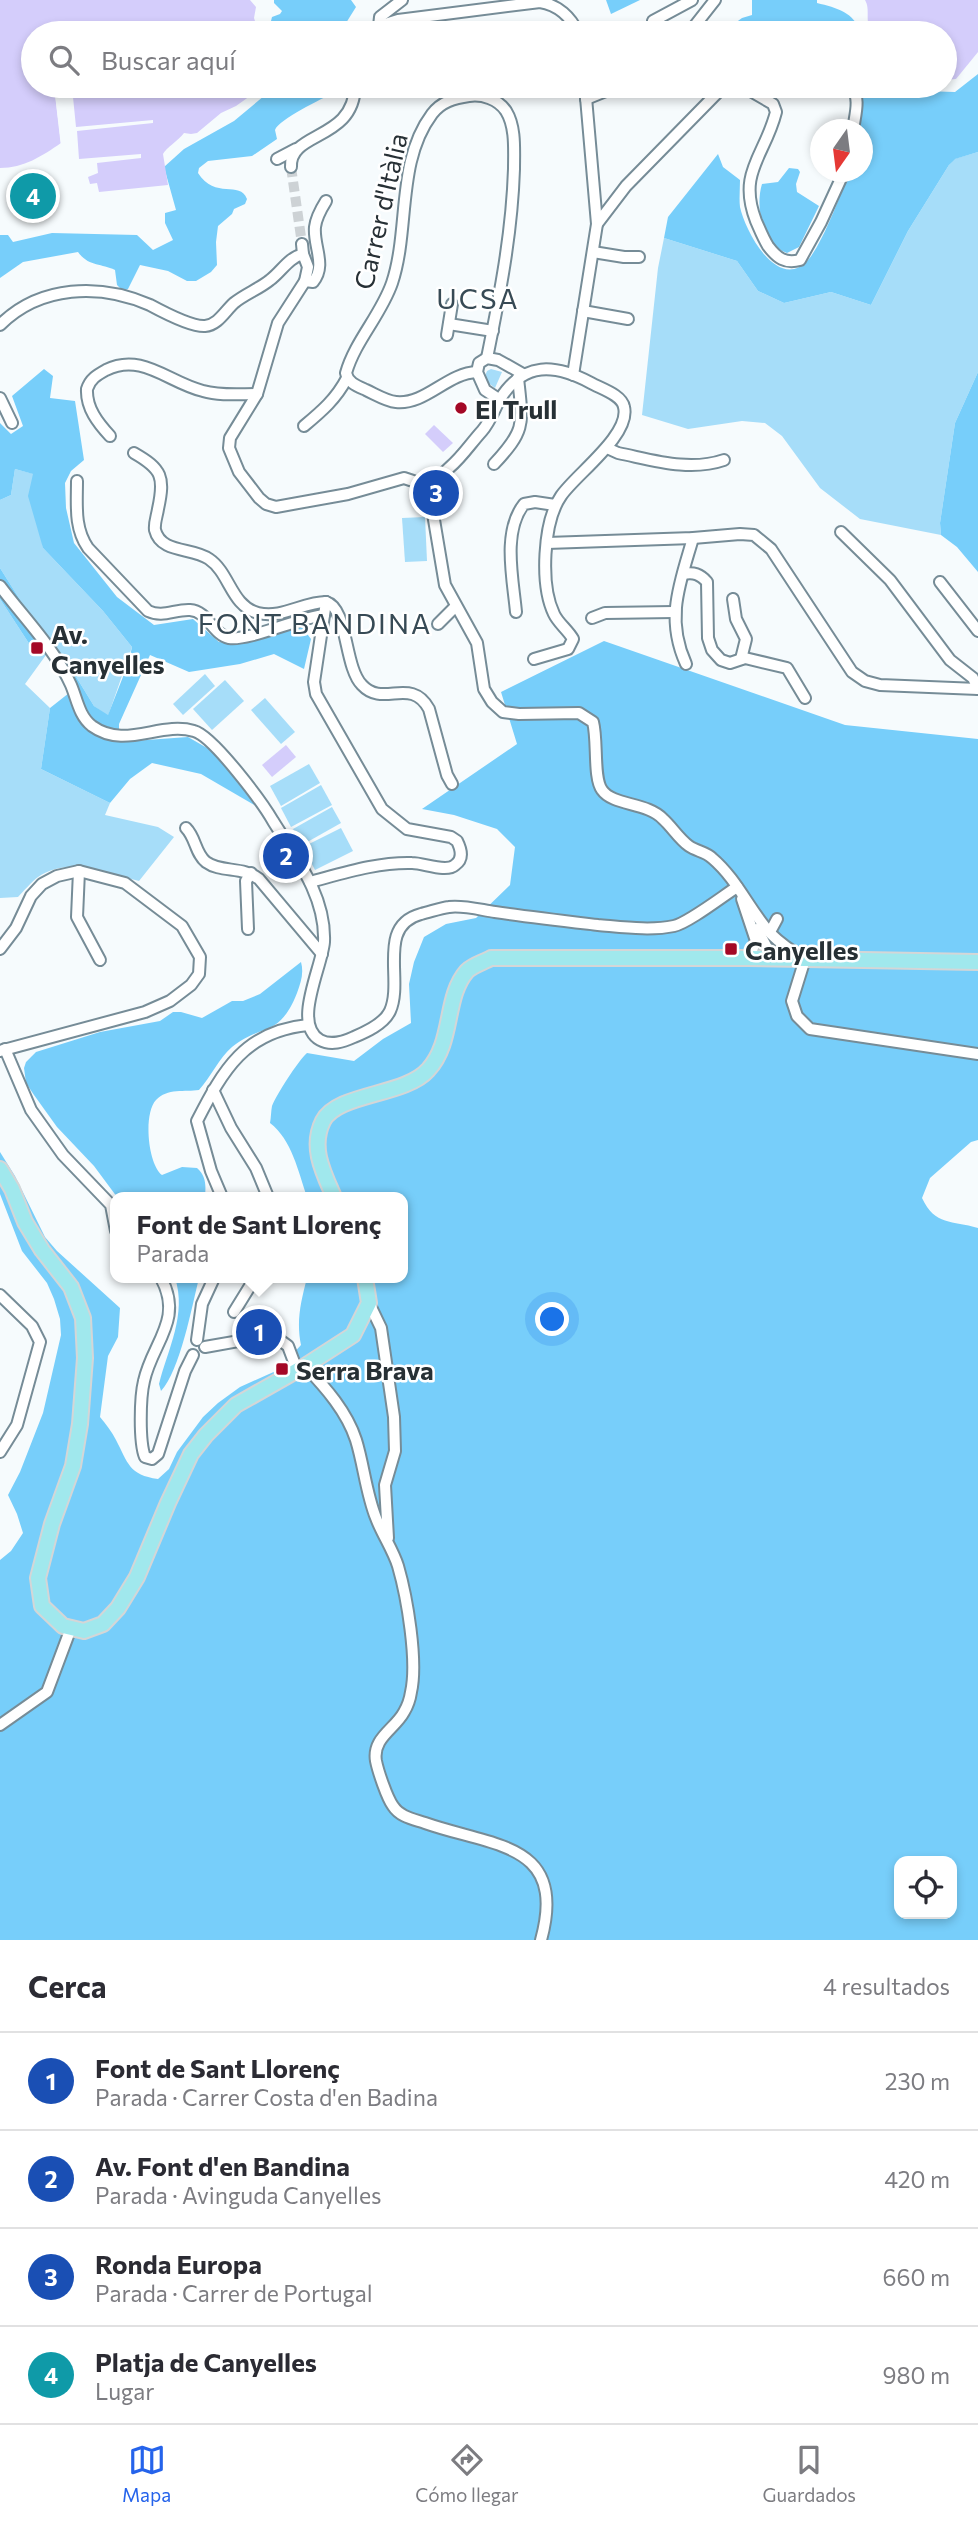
<!DOCTYPE html>
<html lang="es">
<head>
<meta charset="utf-8">
<style>
  :root { --surface:#fff; --page:#f7f7f7; --text:#2b2b33; --muted:#7c7c81; --line:#e1e1e2; --accent:#2563eb }
  body { margin:0; font-family:Commissioner,sans-serif; background:var(--page); color:var(--text) }
  .controls { position:absolute; right:21px; bottom:21px; display:grid; overflow:hidden; border-radius:14px; box-shadow:0 4px 10px #0003 }
  .controls button { width:63px; height:63px; display:grid; place-items:center; padding:0; border:0; border-bottom:2px solid var(--line); background:var(--surface); color:var(--text); font:35px sans-serif }
  .compass { position:absolute; left:810px; top:119px; width:63px; height:63px; border-radius:50%; background:var(--surface); box-shadow:0 4px 10px #0003; rotate:194deg }
  .you { position:absolute; left:553px; top:1320px; width:24px; height:24px; margin:-18px; border:5px solid #fff; border-radius:50%; background:#1a73e8; box-shadow:0 0 0 10px #1a73e833 }
  .badge { display:grid; place-items:center; width:46px; height:46px; border-radius:50%; background:var(--accent); color:#fff; font-size:23px; font-weight:700 }
  .pin { position:absolute; translate:-50% -50%; border:4px solid #fff; box-shadow:0 2px 7px #0006 }
  .popup { position:absolute; left:110px; top:1192px; width:298px; height:91px; box-sizing:border-box; display:grid; place-content:center; border-radius:14px; background:var(--surface); filter:drop-shadow(0 2px 5px #0005); font-size:23px; white-space:nowrap; color:var(--muted) }
  .popup b { font-size:26px; color:var(--text) }
  .popup::after { content:''; position:absolute; left:50%; top:100%; margin-left:-14px; border:14px solid transparent; border-top-color:var(--surface) }
  .list { margin:0; padding:0; list-style:none }
  h2 { display:flex; justify-content:space-between; align-items:center; height:91px; margin:0; padding:0 28px; font-size:30px }
  h2 small { font-size:23px; font-weight:400; color:var(--muted) }
  .list li { display:grid; grid-template-columns:46px 1fr auto; gap:21px; align-items:center; box-sizing:border-box; height:98px; padding:0 28px; border-top:2px solid var(--line) }
  .list b { display:block; font-size:26px; white-space:nowrap }
  .list p { margin:0; font-size:23px; white-space:nowrap; color:var(--muted) }
  .list em { font-size:23px; font-style:normal; color:var(--muted) }
  .icon { flex:none; width:38px; height:38px; fill:none; stroke:currentColor; stroke-width:2; stroke-linecap:round; stroke-linejoin:round }
  .map { position:relative; flex:none; width:978px; height:1940px; overflow:hidden }
  .search { position:absolute; background:var(--surface); box-shadow:0 4px 10px #0003; left:21px; right:21px; top:21px; height:77px; display:flex; align-items:center; gap:18px; box-sizing:border-box; padding:0 24px; border-radius:38px; color:var(--muted); font-size:26px }
  .sheet { height:483px; background:var(--surface) }
  nav { display:flex; justify-content:space-around; align-items:center; box-sizing:border-box; height:98px; border-top:2px solid var(--line); background:var(--surface); font-size:19px; color:var(--muted) }
  nav a { display:grid; justify-items:center; gap:4px }
  nav .on { color:var(--accent) }
  .map>svg:first-child { display:block }
  .green { fill:#a6ddf9 }
  .forest { fill:#77cefa; fill-rule:evenodd }
  .water { fill:#d4cdfb }
  .pier { fill:#f6fbfd }
  .lines { fill:none; stroke-linecap:round; stroke-linejoin:round }
  .minor-tunnel { stroke:#cdd2d5; stroke-width:10; stroke-dasharray:10 5; stroke-linecap:butt }
  .minor-casing { stroke:#768c97; stroke-width:14 }
  .major-casing { stroke:#d4d6d7; stroke-width:18 }
  .minor { stroke:#fff; stroke-width:10 }
  .major { stroke:#a0e8ed; stroke-width:14 }
  .poi-dot { fill:#a40826; stroke:#fff; stroke-width:2.5 }
  .labels { text-anchor:middle; dominant-baseline:central; stroke-width:5; stroke-linejoin:round; paint-order:stroke }
  .street-label { font-size:26px; fill:#273035; stroke:#fff }
  .poi-label { font-size:26px; font-weight:bold; fill:#273035; stroke:#fff; text-anchor:start }
  .neighbourhood-label { font-size:28px; letter-spacing:2px; fill:#374a55; stroke:#fff }
</style>
</head>
<body>
<div class="map">
<svg width="978" height="1940" viewBox="0 0 978 1940">
  <rect width="100%" height="100%" fill="#f6fbfd"/>
  <g class="green">
    <polygon points="978,152 978,372 955,423 940,523 941,535 860,519 820,488 782,436 765,423 742,421 688,429 642,415 658,268 664,238 737,261 758,291 784,303 831,292 871,305 908,231 949,165 954,159"/>
    <polygon points="491,369 502,372 495,388 487,382 485,376 487,371"/>
    <polygon points="15,469 34,474 43,548 103,611 132,647 108,716 94,706 64,657 24,606 0,568 0,500 11,495"/>
    <polygon points="425,517 427,561 405,562 402,518"/>
    <path d="M0,599L30,645L46,655L25,684L50,708L41,769L110,803L105,815L158,827L174,837L139,881C108,873 67,856 38,877C31,882 24,891 18,897L0,898Z"/>
    <polygon points="205,674 215,686 183,715 173,704"/>
    <polygon points="225,680 244,701 212,730 193,709"/>
    <polygon points="265,698 295,732 281,744 251,710"/>
    <polygon points="309,764 320,783 281,806 270,786"/>
    <polygon points="321,785 332,805 291,827 281,808"/>
    <polygon points="332,807 341,823 302,845 293,829"/>
    <polygon points="341,828 353,851 315,870 303,847"/>
  </g>
  <g class="forest">
    <polygon points="274,0 351,0 356,7 346,23 345,33 268,33 272,17 280,14 282,11 274,3"/>
    <polygon points="606,0 640,0 611,14"/>
    <path d="M752,0H817V3C837,8 854,12 861,33H751L738,29L730,33H704L706,27L731,26L742,18L752,15Z"/>
    <path d="M978,74V152L955,159L949,165L908,231L871,305L831,292L784,303L758,291L737,261L664,238L668,217L718,154L723,167L740,180C740,189 739,199 740,207C745,231 778,293 808,260C823,243 840,195 850,172H862V130L860,129L863,99L858,86H918L922,91L955,92Z"/>
    <path d="M276,86L338,87L335,92C322,99 279,119 275,130L277,139L252,156L208,161L199,168L198,173C215,200 240,180 247,199L245,204L234,209L232,214L218,226L216,242L217,265L211,272L196,281H187L168,271L140,265L128,289L123,291L117,285L115,270C101,263 89,267 78,252L23,262L0,278V235H8L13,242L52,233L137,235L153,250L173,240L165,223V213L176,210L164,167L184,149L234,121Z"/>
    <path d="M789,168L798,169L800,172L796,184L797,192L819,206L799,247L787,253C762,244 755,207 762,184L778,182Z"/>
    <polygon points="44,369 53,376 50,398 75,401 84,460 71,471 65,483 66,508 74,543 117,597 154,625 193,619 219,642 241,643 302,627 311,639 304,669 274,654 240,664 189,672 150,655 119,724 119,742 188,737 214,752 256,806 201,774 152,763 130,779 110,803 41,769 50,708 69,693 59,672 46,655 30,645 0,599 0,568 24,606 64,657 94,706 108,715 128,664 132,647 103,611 43,548 28,496 33,474 15,469 11,495 0,500 0,423 11,434 23,426 12,396"/>
    <polygon points="978,372 978,572 957,547 941,535 940,523 955,423"/>
    <path d="M604,641L845,725L978,739V1140L971,1142L930,1178L922,1198C935,1226 952,1220 978,1228V1940H0V1560L11,1551L23,1533L17,1514L8,1495L20,1472L43,1413L61,1335L60,1319L54,1299L47,1283L22,1251L0,1194V1152L15,1176L45,1237L57,1251L120,1308L118,1337L108,1356L100,1417C106,1424 112,1432 116,1440C128,1463 129,1475 158,1479L169,1469L177,1452L203,1417L218,1403L240,1387L278,1370L301,1345C296,1321 301,1301 307,1278H402V1197H307C298,1171 292,1140 270,1123C271,1118 271,1111 272,1106C277,1094 298,1061 307,1053L354,1061L383,1039L411,1023L409,984L414,962L424,937L446,924L476,918L510,885L515,847L497,829L454,815L422,809L517,744L501,692ZM899,1861H952V1914H899Z"/>
    <path d="M301,962C304,973 301,982 297,993C279,1039 261,1023 232,1047C219,1058 211,1077 199,1090C185,1092 167,1088 156,1100C143,1114 148,1164 162,1175L182,1167L197,1168C206,1176 206,1185 205,1197H117L94,1166L57,1127L34,1095L26,1083L24,1068L26,1062L36,1052L100,1032L160,1021L173,1012H181L202,1018L225,1005L232,1001H243L260,994Z"/>
    <path d="M175,1278H199C192,1306 180,1371 161,1391L159,1384C168,1349 187,1314 175,1278Z"/>
  </g>
  <g class="water">
    <path d="M0,0H250L256,7L254,18L259,33H33V86H54L61,143C42,156 24,168 0,168Z"/>
    <path d="M865,0H978V52L956,79L945,80V33H872C864,22 871,10 865,0Z"/>
    <path d="M175,86L177,97L190,86H264L236,106L221,113L197,133L191,134L184,133C178,141 166,148 163,154L168,185L99,192L97,183L90,184L88,177L98,173L97,163L141,158V154L79,159L77,131L153,123V120L76,127L73,97Z"/>
    <polygon points="434,425 453,443 443,452 425,434"/>
    <polygon points="286,745 296,757 272,777 262,765"/>
  </g>
  <polygon class="pier" points="54,86 57,86 64,142 61,147"/>
  <g class="lines">
    <polyline class="minor-tunnel" points="291,167 302,244"/>
    <g class="minor-casing">
      <g id="minor">
        <polyline points="653,21 692,0"/>
        <polyline points="379,26 380,17 402,0"/>
        <path d="M368,33L379,26L398,20L540,2C558,5 571,17 578,33"/>
        <polyline points="689,33 715,0"/>
        <path d="M742,86L773,104L776,112C765,156 737,172 756,221C760,230 763,238 768,246C777,258 785,264 800,260L821,222L844,172"/>
        <path d="M851,86C861,98 855,115 853,130"/>
        <polyline points="586,99 618,86"/>
        <polyline points="277,159 296,149"/>
        <path d="M291,167C289,131 354,141 355,86"/>
        <polyline points="597,224 626,186 724,86"/>
        <path d="M302,244L303,254L308,267L305,281L278,323L257,394L230,438L229,448L239,472L259,498L266,504L276,507L348,494L404,478L419,483L429,490C435,479 442,475 450,467C462,457 471,443 482,431C490,422 494,410 500,399C524,361 555,364 591,383C602,389 622,395 624,407C631,435 575,475 561,496C543,522 540,585 554,614C558,623 568,630 573,639L568,649L534,659"/>
        <polyline points="593,252 624,257 639,257"/>
        <path d="M305,281L313,282C327,265 313,246 315,227C316,218 321,209 326,201"/>
        <polyline points="583,311 628,319"/>
        <polyline points="449,324 493,331"/>
        <path d="M0,325C40,285 100,283 150,305C163,312 191,327 205,326C218,325 225,311 234,303C245,294 259,289 270,280C282,271 288,258 303,254"/>
        <polyline points="447,335 452,304"/>
        <path d="M477,372C447,373 426,405 396,402C386,401 375,394 366,390C357,386 348,383 346,373C355,341 381,315 392,283C410,229 396,162 432,114C441,102 454,98 469,96C482,94 498,99 506,111C516,127 514,150 514,169C512,233 500,294 487,358"/>
        <polyline points="573,375 597,224 585,86"/>
        <polyline points="0,398 12,423"/>
        <polyline points="500,400 485,390 477,372 479,363 487,358 498,360 523,374"/>
        <path d="M304,426C322,411 336,399 347,378"/>
        <path d="M110,436C98,423 86,408 87,389C90,379 97,375 106,370C142,352 169,383 203,391C220,396 239,394 257,394"/>
        <path d="M607,448L618,453C653,460 689,472 724,460"/>
        <path d="M134,453C162,469 165,477 158,509C157,516 154,523 155,530C161,554 193,547 209,559C230,573 231,606 258,613C282,619 303,602 326,602"/>
        <path d="M494,464C526,430 523,424 518,378"/>
        <path d="M77,481C77,505 74,528 88,548L148,611C163,618 175,609 190,610C208,611 213,635 229,638C249,641 298,618 324,615"/>
        <path d="M429,490L445,585L477,643L484,689L492,702L503,712L519,714L579,713L593,722C598,741 593,778 602,790C613,806 647,802 663,819C672,827 679,839 689,846C696,851 706,852 712,858C737,879 750,911 771,934C781,944 793,952 805,959L792,1001L797,1016L810,1029L978,1054"/>
        <polyline points="841,532 890,580 950,660 973,678 978,689"/>
        <polyline points="547,543 693,538 740,534 754,535 771,549 852,672 865,681 880,685 978,689"/>
        <path d="M683,574C694,572 700,574 707,582L708,638L712,650L721,660L730,663L745,658L787,668L805,698"/>
        <polyline points="940,582 978,631"/>
        <path d="M0,586C24,618 55,649 71,685C77,699 79,716 92,726C125,750 160,721 194,731C213,736 262,802 273,821C296,858 326,896 324,942C322,967 292,1024 320,1040C331,1046 343,1042 354,1037C366,1032 384,1024 390,1011C404,980 376,926 421,914C430,912 440,908 449,907C463,905 481,910 495,912C529,917 564,921 598,925C622,927 650,931 674,926C688,923 723,896 737,887"/>
        <polyline points="733,599 736,619 746,639 741,659"/>
        <path d="M326,602C348,608 344,667 362,685C383,708 411,676 429,709L447,775L452,784"/>
        <path d="M516,612C513,579 502,532 524,504L535,502L555,505"/>
        <polyline points="592,618 605,613 674,612"/>
        <polyline points="438,624 456,606"/>
        <path d="M686,664C665,618 680,583 693,538"/>
        <path d="M186,828C196,838 195,853 206,862C221,873 243,866 259,879L322,954"/>
        <polyline points="79,871 77,917 100,960"/>
        <path d="M310,882C344,873 378,862 412,863C424,863 446,873 455,865C464,859 461,849 457,841L451,837L407,829L382,809L316,694L314,682L326,602"/>
        <polyline points="742,899 756,941 748,958"/>
        <polyline points="248,929 246,881 251,873"/>
        <polyline points="757,929 773,959"/>
        <polyline points="770,932 777,919"/>
        <polyline points="0,949 16,928 31,896 42,884 57,876 79,871 125,883 182,926 200,957 199,974 191,985 170,1001 145,1012 0,1051"/>
        <polyline points="5,1049 31,1110 63,1155 111,1205 116,1231"/>
        <polyline points="213,1090 231,1128 256,1168 268,1197"/>
        <path d="M222,1197L211,1171L197,1121C223,1070 245,1031 308,1025"/>
        <path d="M161,1278C184,1320 152,1343 144,1381C140,1397 139,1442 145,1457L152,1459L158,1454L185,1371L193,1355"/>
        <polyline points="0,1295 32,1326 40,1342 17,1425 0,1452"/>
        <polyline points="369,1303 381,1328 394,1417 395,1451 385,1485 388,1538"/>
        <polyline points="234,1312 255,1278"/>
        <polyline points="197,1340 202,1304 214,1278"/>
        <polyline points="205,1347 273,1335 288,1346 297,1370"/>
        <path d="M305,1366C326,1388 347,1412 356,1440C364,1466 366,1493 376,1518C382,1534 393,1550 398,1566C407,1597 418,1661 411,1692C410,1699 407,1707 404,1712C395,1729 372,1738 376,1761C378,1771 387,1798 393,1806C400,1817 413,1819 425,1823C493,1847 568,1842 541,1940"/>
        <polyline points="0,1725 47,1692 71,1628"/>
      </g>
    </g>
    <g class="major-casing">
      <g id="major">
        <polyline points="0,1169 12,1189 25,1222 42,1250 71,1287 83,1318 85,1358 80,1424 73,1466 52,1524 38,1578 42,1606 63,1626 84,1631 103,1624 118,1608 137,1577 168,1503 191,1454 206,1435 236,1405 305,1366 353,1335 369,1303 365,1278"/>
        <path d="M334,1197C323,1172 310,1147 323,1121C337,1093 405,1096 428,1070C454,1042 444,997 467,971C473,965 484,962 491,958H748L978,962"/>
      </g>
    </g>
    <use href="#minor" class="minor"/>
    <use href="#major" class="major"/>
  </g>
  <g class="poi-dot">
    <circle cx="461" cy="408" r="7"/>
    <rect x="30" y="641" width="14" height="14" rx="3.5"/>
    <rect x="724" y="942" width="14" height="14" rx="3.5"/>
    <rect x="275" y="1362" width="14" height="14" rx="3.5"/>
  </g>
  <g class="labels">
    <g class="street-label">
      <text transform="translate(380 211) rotate(-77)">Carrer d'Itàlia</text>
    </g>
    <g class="poi-label">
      <text x="475" y="408">El Trull</text>
      <text x="51" y="633">Av.<tspan x="51" dy="30">Canyelles</tspan></text>
      <text x="745" y="949">Canyelles</text>
      <text x="296" y="1369">Serra Brava</text>
    </g>
    <g class="neighbourhood-label">
      <text x="478" y="298">UCSA</text>
      <text x="315" y="623">FONT BANDINA</text>
    </g>
  </g>
</svg>
<div class="controls">
<button><svg class="icon" aria-label="locate" viewBox="0 0 24 24"><circle cx="12" cy="12" r="6"/><path d="M12 2v4M12 18v4M2 12h4M18 12h4"/></svg></button>
</div>
<svg class="compass" viewBox="-18 -18 36 36"><path d="M0-13l5 13h-10z" fill="#e53935"/><path d="M0 13l5-13h-10z" fill="#7c7c81"/></svg>
<div class="you"></div>
<div class="pin badge" style="left:259px;top:1332px;background:#1a4fb4">1</div>
<div class="popup"><b>Font de Sant Llorenç</b>Parada</div>
<div class="pin badge" style="left:286px;top:856px;background:#1a4fb4">2</div>
<div class="pin badge" style="left:436px;top:493px;background:#1a4fb4">3</div>
<div class="pin badge" style="left:33px;top:196px;background:#0f9aa8">4</div>
<div class="search"><svg class="icon" aria-label="search" viewBox="0 0 24 24"><circle cx="10" cy="10" r="6"/><path d="M15 15l6 6"/></svg>Buscar aquí</div>
</div>
<section class="sheet">
<h2>Cerca<small>4 resultados</small></h2>
<ul class="list">
<li><span class="badge" style="background:#1a4fb4">1</span><div><b>Font de Sant Llorenç</b><p>Parada · Carrer Costa d'en Badina</p></div><em>230 m</em></li>
<li><span class="badge" style="background:#1a4fb4">2</span><div><b>Av. Font d'en Bandina</b><p>Parada · Avinguda Canyelles</p></div><em>420 m</em></li>
<li><span class="badge" style="background:#1a4fb4">3</span><div><b>Ronda Europa</b><p>Parada · Carrer de Portugal</p></div><em>660 m</em></li>
<li><span class="badge" style="background:#0f9aa8">4</span><div><b>Platja de Canyelles</b><p>Lugar</p></div><em>980 m</em></li>
</ul>
</section>
<nav>
<a class="on"><svg class="icon" aria-label="map" viewBox="0 0 24 24"><path d="M3 6l6-2 6 2 6-2v14l-6 2-6-2-6 2zM9 4v14M15 6v14"/></svg>Mapa</a>
<a><svg class="icon" aria-label="directions" viewBox="0 0 24 24"><path d="M12 3l9 9-9 9-9-9zM9 14v-3h6M13 9l2 2-2 2"/></svg>Cómo llegar</a>
<a><svg class="icon" aria-label="saved" viewBox="0 0 24 24"><path d="M7 4h10v16l-5-4-5 4z"/></svg>Guardados</a>
</nav>
</body>
</html>
